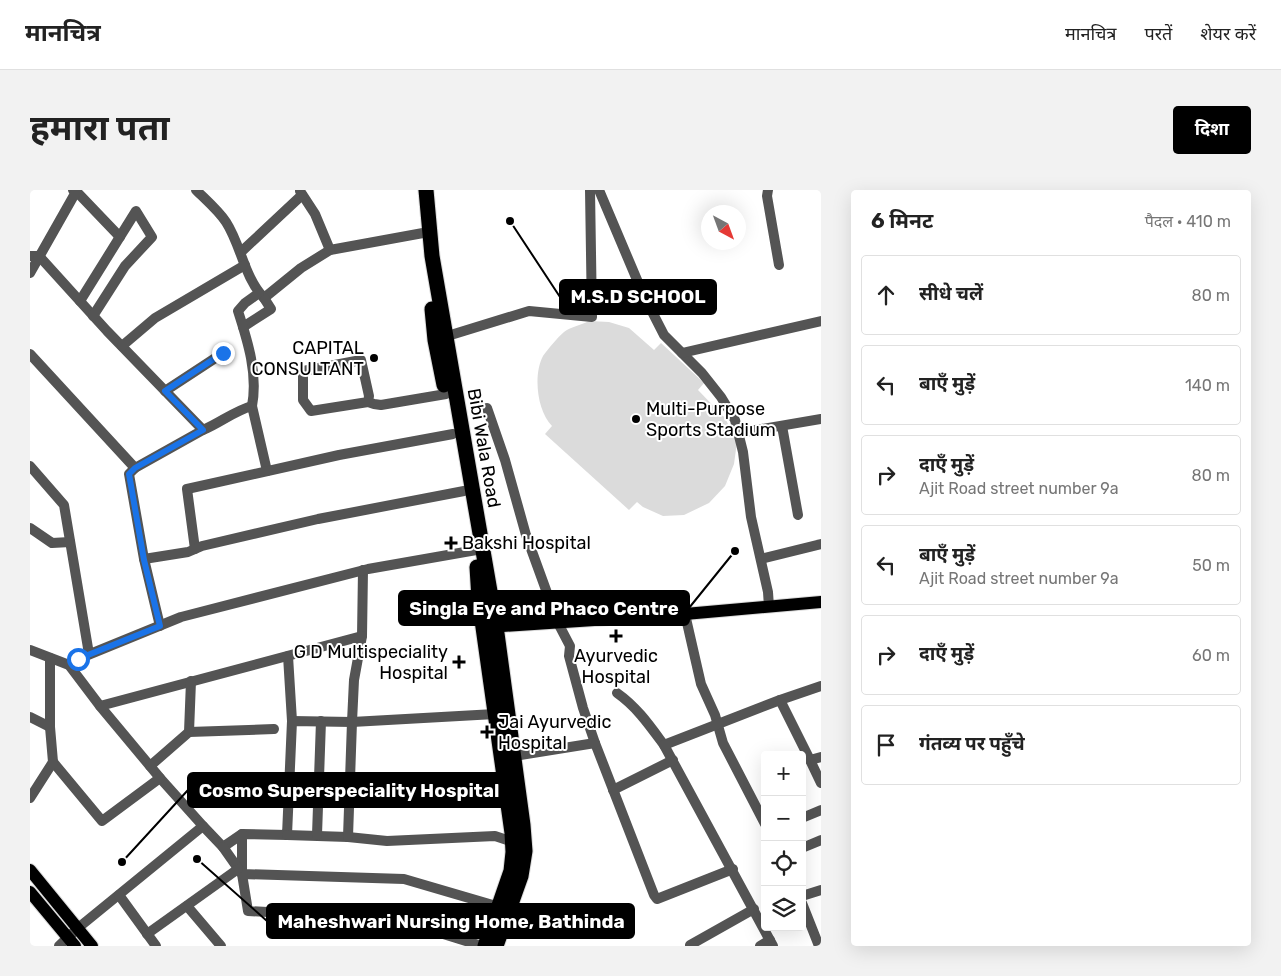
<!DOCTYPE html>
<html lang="hi">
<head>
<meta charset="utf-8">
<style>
  :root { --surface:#fff; --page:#f2f2f2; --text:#222; --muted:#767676; --line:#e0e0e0; --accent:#000 }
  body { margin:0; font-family:Rubik,"Noto Sans Devanagari",sans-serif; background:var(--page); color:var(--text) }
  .controls { position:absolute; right:15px; bottom:15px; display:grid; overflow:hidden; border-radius:5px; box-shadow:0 5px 20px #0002 }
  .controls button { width:45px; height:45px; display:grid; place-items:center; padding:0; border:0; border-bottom:1px solid var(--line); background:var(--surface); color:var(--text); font:25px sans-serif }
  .compass { position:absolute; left:671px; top:15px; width:45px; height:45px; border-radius:50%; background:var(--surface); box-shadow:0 5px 20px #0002; rotate:139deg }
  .stop { position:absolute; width:15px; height:15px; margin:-11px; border:4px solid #1a73e8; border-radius:50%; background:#fff }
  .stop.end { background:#1a73e8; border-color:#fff; box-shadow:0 1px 5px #0008 }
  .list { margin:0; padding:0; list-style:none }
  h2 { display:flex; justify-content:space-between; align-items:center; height:65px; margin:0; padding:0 20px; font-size:21px }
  h2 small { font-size:16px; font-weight:400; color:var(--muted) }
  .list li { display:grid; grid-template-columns:32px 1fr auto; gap:15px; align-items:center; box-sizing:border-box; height:80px; margin:0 10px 10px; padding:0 10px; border:1px solid var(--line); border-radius:5px }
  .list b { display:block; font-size:19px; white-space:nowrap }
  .list p { margin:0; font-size:16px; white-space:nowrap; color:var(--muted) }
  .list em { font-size:16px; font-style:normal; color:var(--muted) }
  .icon { flex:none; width:28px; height:28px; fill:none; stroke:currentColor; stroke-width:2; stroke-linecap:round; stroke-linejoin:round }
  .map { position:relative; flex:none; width:791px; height:756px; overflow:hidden; border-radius:5px }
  header { display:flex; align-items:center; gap:30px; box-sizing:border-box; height:70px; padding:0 25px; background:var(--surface); border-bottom:1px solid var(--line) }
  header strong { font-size:24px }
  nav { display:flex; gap:28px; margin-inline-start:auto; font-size:18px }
  .intro { display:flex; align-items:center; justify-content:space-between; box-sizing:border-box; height:120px; padding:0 30px }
  h1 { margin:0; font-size:35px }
  .button { padding:12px 22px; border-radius:5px; background:var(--accent); color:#fff; font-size:18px; font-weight:700 }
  main { display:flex; gap:30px; padding:0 30px }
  aside { flex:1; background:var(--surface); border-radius:5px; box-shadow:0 5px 20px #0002 }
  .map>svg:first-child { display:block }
  .green { fill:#dbdbdb }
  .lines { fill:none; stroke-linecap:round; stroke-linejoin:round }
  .major-casing { stroke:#dbdbdb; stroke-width:14 }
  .highway-casing { stroke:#dbdbdb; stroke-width:17 }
  .minor { stroke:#545454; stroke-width:10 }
  .major { stroke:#000; stroke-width:12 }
  .highway { stroke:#000; stroke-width:15 }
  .route { stroke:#1a73e8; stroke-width:6 }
  .poi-dot { fill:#000; stroke:#fff; stroke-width:2 }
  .labels { text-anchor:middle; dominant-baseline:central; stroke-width:4; stroke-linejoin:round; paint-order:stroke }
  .poi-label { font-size:18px; fill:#000; stroke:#fff; text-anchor:start }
  .street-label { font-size:18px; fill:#000; stroke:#fff }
  .leader { fill:none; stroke:#000; stroke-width:2 }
  .callout-dot { fill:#000; stroke:#fff; stroke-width:2 }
  .callout { fill:#000; stroke:#000; stroke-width:2 }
  .callout-label { font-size:19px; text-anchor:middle; font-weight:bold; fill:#fff }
</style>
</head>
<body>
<header>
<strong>मानचित्र</strong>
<nav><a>मानचित्र</a><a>परतें</a><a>शेयर करें</a></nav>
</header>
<div class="intro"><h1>हमारा पता</h1><a class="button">दिशा</a></div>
<main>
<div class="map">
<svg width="791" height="756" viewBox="0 0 791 756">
  <rect width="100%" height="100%" fill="#fff"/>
  <path class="green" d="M559,131L579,132L599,138L624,160L631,153L674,193L668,200L695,228L707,252L704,274L695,296L679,313L654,325L633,326L613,317L607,312L599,320L515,244L522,236C507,221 503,185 513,166C518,159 527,148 534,142C540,137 551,135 559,131Z"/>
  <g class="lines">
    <g class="major-casing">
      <g id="major">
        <polyline points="458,437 655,424 791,412"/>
        <polyline points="0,680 62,756"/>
        <polyline points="0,702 45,756"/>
      </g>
    </g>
    <g class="highway-casing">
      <g id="highway">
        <polyline points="396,0 402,66 466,436 493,635 495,661 491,686 466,756"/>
        <polyline points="402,119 405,150 414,195"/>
        <polyline points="447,377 449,409 482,643 483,662 481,681 455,756"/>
      </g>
    </g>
    <g class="minor">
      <polyline points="43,0 46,1 90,47"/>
      <path d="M166,0C176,10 188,20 196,32C211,55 214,87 234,108L271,78L300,60L393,43"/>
      <polyline points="569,0 613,104 634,145 672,183 691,207 705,230 713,262 721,327 738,402 739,417"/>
      <polyline points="738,0 737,6 749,75"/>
      <polyline points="270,1 285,24 300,60"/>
      <polyline points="211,62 272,5"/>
      <polyline points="0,66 9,66 77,141 173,240 105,278"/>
      <polyline points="0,83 47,0"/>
      <polyline points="50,111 106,21 122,47 95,76 63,126"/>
      <polyline points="213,137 241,119 234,108"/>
      <polyline points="411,148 499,121 562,127 560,0"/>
      <polyline points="92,156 125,128 215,75"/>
      <polyline points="652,163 791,131"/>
      <polyline points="0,164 105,278 99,284 114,369 130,436"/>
      <polyline points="135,201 193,163"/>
      <polyline points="338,212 281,221 273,210 273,181 331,170 339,206 338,212 344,214 351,215 416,204"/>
      <path d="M222,216C228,184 218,152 208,121L215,113L229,103"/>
      <polyline points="457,218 475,270 496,345 528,433 540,456 539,466 553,518 565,553 624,705 627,709 703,679"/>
      <polyline points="752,236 768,325"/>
      <path d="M173,240C190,233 204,221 222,216L237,281"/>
      <polyline points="708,243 791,229"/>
      <polyline points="0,276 34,315 59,464"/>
      <polyline points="0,338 22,353 40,352"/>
      <polyline points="165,359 157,299 309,265 423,244"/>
      <polyline points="114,369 158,362 172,356 288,329 434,301"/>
      <polyline points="731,369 791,354"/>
      <polyline points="655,424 671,494 685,525 693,553 735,634"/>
      <polyline points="332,446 333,380"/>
      <polyline points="0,460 39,475 70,516 130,588 173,636 48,738 29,756"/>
      <polyline points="258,466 262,531"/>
      <polyline points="39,475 48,469 151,427 338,379 452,359"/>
      <path d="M587,503C607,517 620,536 634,555L743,756"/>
      <polyline points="750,510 780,570 791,567"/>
      <polyline points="70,516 332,446 324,490 322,532 262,531 257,645 212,644 193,657 173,636"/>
      <polyline points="0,527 20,537"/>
      <polyline points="159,542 244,539"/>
      <polyline points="634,555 750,510 791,496"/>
      <polyline points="484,566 565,553"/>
      <polyline points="780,570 791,593"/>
      <polyline points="23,572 72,631 130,588"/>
      <polyline points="120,576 159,542 161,491"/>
      <polyline points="583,600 643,570"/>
      <polyline points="0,608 23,572 20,537 20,468"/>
      <polyline points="772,628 791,620"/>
      <polyline points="212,644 212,684 218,721 365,729 452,756"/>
      <polyline points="257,645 318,647 357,651 465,646 483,652"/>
      <polyline points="287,645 291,531"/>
      <polyline points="318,647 322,532 465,524"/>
      <polyline points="193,657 212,684 374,689 473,718"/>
      <polyline points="772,658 791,650"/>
      <polyline points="89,705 126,756"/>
      <polyline points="772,706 791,700"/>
      <polyline points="772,713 789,756"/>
      <polyline points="157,716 191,756"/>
      <polyline points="117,744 208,679"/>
      <polyline points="660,755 724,719"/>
      <polyline points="730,756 740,750"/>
    </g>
    <use href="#major" class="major"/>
    <use href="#highway" class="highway"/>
  </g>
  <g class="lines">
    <polyline class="route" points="48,469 130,436 114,370 99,284 105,278 173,240 135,201 193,163"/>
  </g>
  <g class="poi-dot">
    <circle cx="344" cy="168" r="5"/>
    <circle cx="606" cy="229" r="5"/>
    <path d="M418.5 345.5h5v5h5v5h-5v5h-5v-5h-5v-5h5z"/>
    <path d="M583.5 438.5h5v5h5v5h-5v5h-5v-5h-5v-5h5z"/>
    <path d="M426.5 464.5h5v5h5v5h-5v5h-5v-5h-5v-5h5z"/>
    <path d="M454.5 534.5h5v5h5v5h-5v5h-5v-5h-5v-5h5z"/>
  </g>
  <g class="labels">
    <g class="poi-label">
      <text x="334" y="158" text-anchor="end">CAPITAL<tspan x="334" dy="21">CONSULTANT</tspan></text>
      <text x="616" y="219">Multi-Purpose<tspan x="616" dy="21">Sports Stadium</tspan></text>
      <text x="432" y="353">Bakshi Hospital</text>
      <text x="418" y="462" text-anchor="end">G D Multispeciality<tspan x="418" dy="21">Hospital</tspan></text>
      <text x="586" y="466" text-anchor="middle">Ayurvedic<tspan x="586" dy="21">Hospital</tspan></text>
      <text x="468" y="532">Jai Ayurvedic<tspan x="468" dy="21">Hospital</tspan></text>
    </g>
    <g class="street-label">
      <text transform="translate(454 258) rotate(80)">Bibi Wala Road</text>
    </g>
  </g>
  <path class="leader" d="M480 31L530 107M705 361L659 418M92 672L158 600M167 669L237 731"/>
  <g class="callout-dot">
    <circle cx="480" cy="31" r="5"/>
    <circle cx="705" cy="361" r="5"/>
    <circle cx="92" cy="672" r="5"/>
    <circle cx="167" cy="669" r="5"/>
  </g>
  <g class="callout">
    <rect x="530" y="90" width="156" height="34" rx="5"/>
    <rect x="369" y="401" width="290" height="34" rx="5"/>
    <rect x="158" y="583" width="322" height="34" rx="5"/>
    <rect x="237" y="714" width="367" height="34" rx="5"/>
  </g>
  <g class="callout-label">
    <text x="608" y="113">M.S.D SCHOOL</text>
    <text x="514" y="425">Singla Eye and Phaco Centre</text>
    <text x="319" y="607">Cosmo Superspeciality Hospital</text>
    <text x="421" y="738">Maheshwari Nursing Home, Bathinda</text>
  </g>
</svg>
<div class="controls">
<button>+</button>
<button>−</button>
<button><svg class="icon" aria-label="locate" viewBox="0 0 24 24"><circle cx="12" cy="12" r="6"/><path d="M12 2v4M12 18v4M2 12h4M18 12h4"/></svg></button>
<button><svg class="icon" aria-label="layers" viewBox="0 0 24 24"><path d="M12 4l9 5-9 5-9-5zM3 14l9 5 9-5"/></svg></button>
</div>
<svg class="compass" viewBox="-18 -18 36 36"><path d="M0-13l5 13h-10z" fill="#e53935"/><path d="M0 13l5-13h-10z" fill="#767676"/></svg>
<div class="stop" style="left:48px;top:469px"></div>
<div class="stop end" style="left:193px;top:163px"></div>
</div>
<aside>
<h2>6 मिनट<small>पैदल · 410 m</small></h2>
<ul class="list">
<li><svg class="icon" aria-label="ahead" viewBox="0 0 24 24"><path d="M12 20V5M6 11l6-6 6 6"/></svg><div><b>सीधे चलें</b></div><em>80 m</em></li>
<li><svg class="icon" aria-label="left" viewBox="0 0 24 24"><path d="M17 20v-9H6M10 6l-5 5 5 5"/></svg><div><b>बाएँ मुड़ें</b></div><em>140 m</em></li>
<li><svg class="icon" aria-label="right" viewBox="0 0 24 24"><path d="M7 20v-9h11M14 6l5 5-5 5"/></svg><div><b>दाएँ मुड़ें</b><p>Ajit Road street number 9a</p></div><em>80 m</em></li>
<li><svg class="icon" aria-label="left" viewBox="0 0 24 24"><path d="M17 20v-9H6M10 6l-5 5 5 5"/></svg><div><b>बाएँ मुड़ें</b><p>Ajit Road street number 9a</p></div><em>50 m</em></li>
<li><svg class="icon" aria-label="right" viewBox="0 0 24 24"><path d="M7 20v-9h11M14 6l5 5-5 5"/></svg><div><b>दाएँ मुड़ें</b></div><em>60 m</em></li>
<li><svg class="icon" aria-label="arrive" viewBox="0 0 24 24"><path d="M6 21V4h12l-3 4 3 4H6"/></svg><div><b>गंतव्य पर पहुँचे</b></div></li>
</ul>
</aside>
</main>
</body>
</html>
